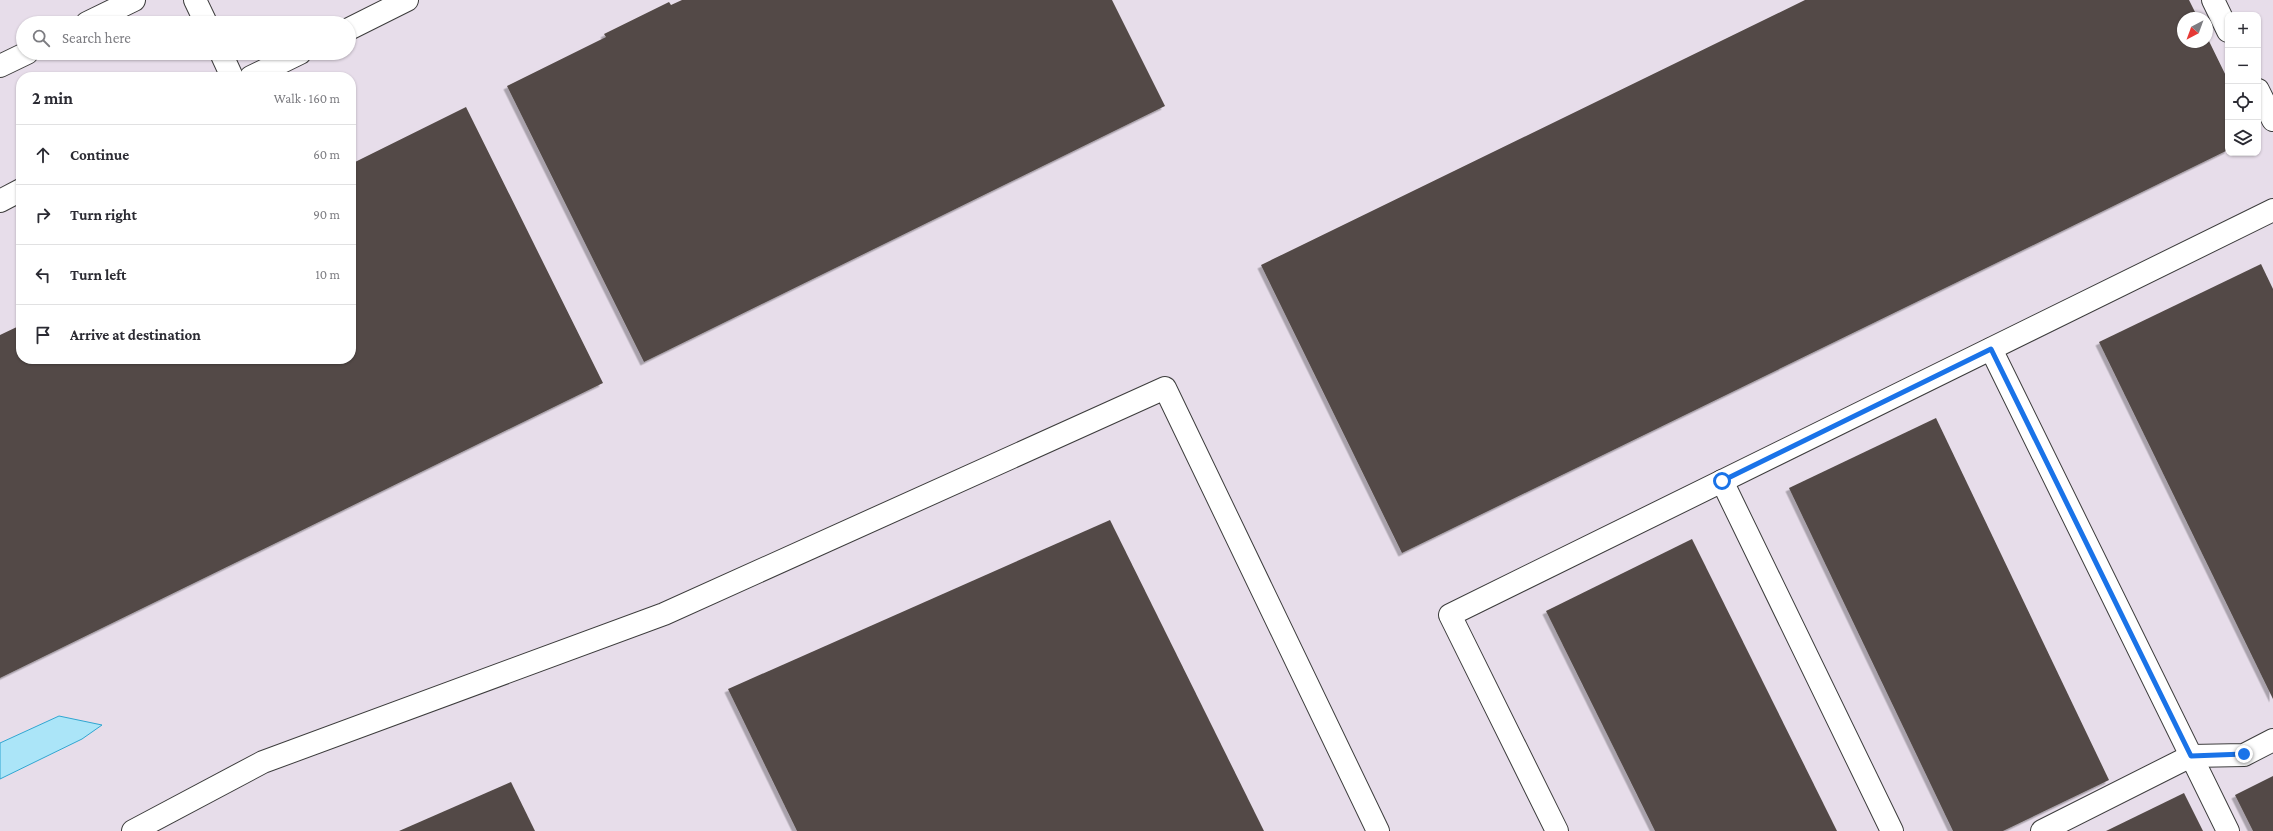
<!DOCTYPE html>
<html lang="en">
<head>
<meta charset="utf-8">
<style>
  :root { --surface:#fff; --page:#f7f7f7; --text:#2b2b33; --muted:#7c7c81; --line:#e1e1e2 }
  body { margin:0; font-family:"Crimson Pro",serif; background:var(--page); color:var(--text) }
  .controls { position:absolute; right:12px; top:12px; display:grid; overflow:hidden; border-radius:8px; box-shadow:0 1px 3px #0004 }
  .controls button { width:36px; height:36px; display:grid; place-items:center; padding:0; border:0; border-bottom:1px solid var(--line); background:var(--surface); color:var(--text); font:20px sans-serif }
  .compass { position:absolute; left:2177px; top:12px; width:36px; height:36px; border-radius:50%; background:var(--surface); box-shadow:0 1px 3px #0004; rotate:221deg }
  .stop { position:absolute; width:12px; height:12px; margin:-9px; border:3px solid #1a73e8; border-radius:50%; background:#fff }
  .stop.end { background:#1a73e8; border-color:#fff; box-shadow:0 1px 4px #0008 }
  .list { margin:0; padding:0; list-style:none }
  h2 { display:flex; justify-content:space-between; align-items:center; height:52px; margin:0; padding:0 16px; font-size:17px }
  h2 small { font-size:13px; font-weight:400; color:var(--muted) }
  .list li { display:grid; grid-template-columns:26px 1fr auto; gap:12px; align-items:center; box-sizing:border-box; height:60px; padding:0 16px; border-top:1px solid var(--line) }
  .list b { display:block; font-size:15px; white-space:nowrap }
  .list em { font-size:13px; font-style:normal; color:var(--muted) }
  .icon { flex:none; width:22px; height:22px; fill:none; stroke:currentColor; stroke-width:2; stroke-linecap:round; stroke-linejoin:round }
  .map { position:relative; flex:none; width:2273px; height:831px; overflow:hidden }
  .search { position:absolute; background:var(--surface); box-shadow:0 1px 3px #0004; left:16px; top:16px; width:340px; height:44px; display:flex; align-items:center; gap:10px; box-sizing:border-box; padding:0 14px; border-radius:22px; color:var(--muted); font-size:15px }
  .panel { position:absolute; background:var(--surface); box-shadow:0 1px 3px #0004; left:16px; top:72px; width:340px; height:292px; border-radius:16px }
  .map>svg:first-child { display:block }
  .industrial { fill:#e7ddea; fill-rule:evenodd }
  .water { fill:#abe5f8; stroke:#30a6d1 }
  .building { fill:#534a46; filter:url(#shadow) }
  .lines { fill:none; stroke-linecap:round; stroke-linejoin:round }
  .minor-casing { stroke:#3d3d3d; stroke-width:24 }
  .minor { stroke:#fff; stroke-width:22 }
  .route { stroke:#1a73e8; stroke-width:5 }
</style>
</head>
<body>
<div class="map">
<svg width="2273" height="831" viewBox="0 0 2273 831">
  <defs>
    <filter id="shadow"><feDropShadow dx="-3.5" dy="3.5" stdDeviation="0" flood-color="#0004"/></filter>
  </defs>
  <rect width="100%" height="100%" fill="#fff7e7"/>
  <path class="industrial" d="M0,0H2273V831H0ZM2228,15H2258V153H2228ZM2183,18H2207V42H2183ZM23,23H349V53H23ZM21,77H351V359H21Z"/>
  <polygon class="water" points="59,716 102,725 82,739 0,779 0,743"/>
  <g class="building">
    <polygon points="682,0 1112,0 1165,106 644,362 507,86 606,37 604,34 669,2 671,5"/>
    <polygon points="1805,0 2189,0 2198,18 2183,18 2183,42 2207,42 2207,37 2228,80 2228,150 1402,553 1261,265"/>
    <polygon points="466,107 603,383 0,678 0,335 21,325 21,359 351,359 351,164"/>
    <polygon points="2261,264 2273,289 2273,699 2099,342"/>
    <polygon points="1936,418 2109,780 2003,831 1953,831 1789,488"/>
    <polygon points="1110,520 1264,831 797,831 728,689"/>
    <polygon points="1692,539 1837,831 1655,831 1546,611"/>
    <polygon points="2273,776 2273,831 2253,831 2235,795"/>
    <polygon points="511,782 535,831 399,831"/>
    <polygon points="2184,793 2203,831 2106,831"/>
  </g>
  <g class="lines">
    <g class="minor-casing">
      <g id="minor">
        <polyline points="195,0 206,23"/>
        <polyline points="2213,0 2228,31"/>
        <polyline points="87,23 134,0"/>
        <polyline points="349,29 407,0"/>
        <polyline points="221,53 232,77"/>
        <polyline points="0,66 27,53"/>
        <polyline points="251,77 300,53"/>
        <polyline points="2258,90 2273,120"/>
        <polyline points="0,201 21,190"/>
        <polyline points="1991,349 2228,831"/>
        <polyline points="1722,481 1892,831"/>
        <polyline points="133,831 263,762 664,614 1165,388 1378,831"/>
        <polyline points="1557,831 1450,615 2273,210"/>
        <polyline points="2042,831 2191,756 2244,755 2273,740"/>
      </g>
    </g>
    <use href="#minor" class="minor"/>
  </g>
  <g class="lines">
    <polyline class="route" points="1722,481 1991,349 2191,756 2244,754"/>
  </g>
</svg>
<div class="controls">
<button>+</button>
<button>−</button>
<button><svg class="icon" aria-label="locate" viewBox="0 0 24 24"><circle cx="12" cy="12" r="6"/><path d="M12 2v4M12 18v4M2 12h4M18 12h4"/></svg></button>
<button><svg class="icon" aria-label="layers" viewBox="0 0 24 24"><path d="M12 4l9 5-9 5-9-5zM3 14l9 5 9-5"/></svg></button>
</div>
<svg class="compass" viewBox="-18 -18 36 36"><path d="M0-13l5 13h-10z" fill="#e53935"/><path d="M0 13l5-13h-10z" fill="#7c7c81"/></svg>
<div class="stop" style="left:1722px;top:481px"></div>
<div class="stop end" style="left:2244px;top:754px"></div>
<div class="search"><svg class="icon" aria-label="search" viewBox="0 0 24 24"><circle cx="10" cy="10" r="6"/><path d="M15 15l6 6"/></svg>Search here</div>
<section class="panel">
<h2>2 min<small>Walk · 160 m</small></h2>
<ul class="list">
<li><svg class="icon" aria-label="ahead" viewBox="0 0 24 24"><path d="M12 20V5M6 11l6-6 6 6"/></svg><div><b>Continue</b></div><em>60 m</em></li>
<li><svg class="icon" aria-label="right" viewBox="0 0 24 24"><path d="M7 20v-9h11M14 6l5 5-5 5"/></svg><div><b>Turn right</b></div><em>90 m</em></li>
<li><svg class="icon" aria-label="left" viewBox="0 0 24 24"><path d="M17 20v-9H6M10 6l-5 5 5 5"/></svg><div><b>Turn left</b></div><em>10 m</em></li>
<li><svg class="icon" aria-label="arrive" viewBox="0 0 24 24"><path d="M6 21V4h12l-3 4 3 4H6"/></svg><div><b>Arrive at destination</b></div></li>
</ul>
</section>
</div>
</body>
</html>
